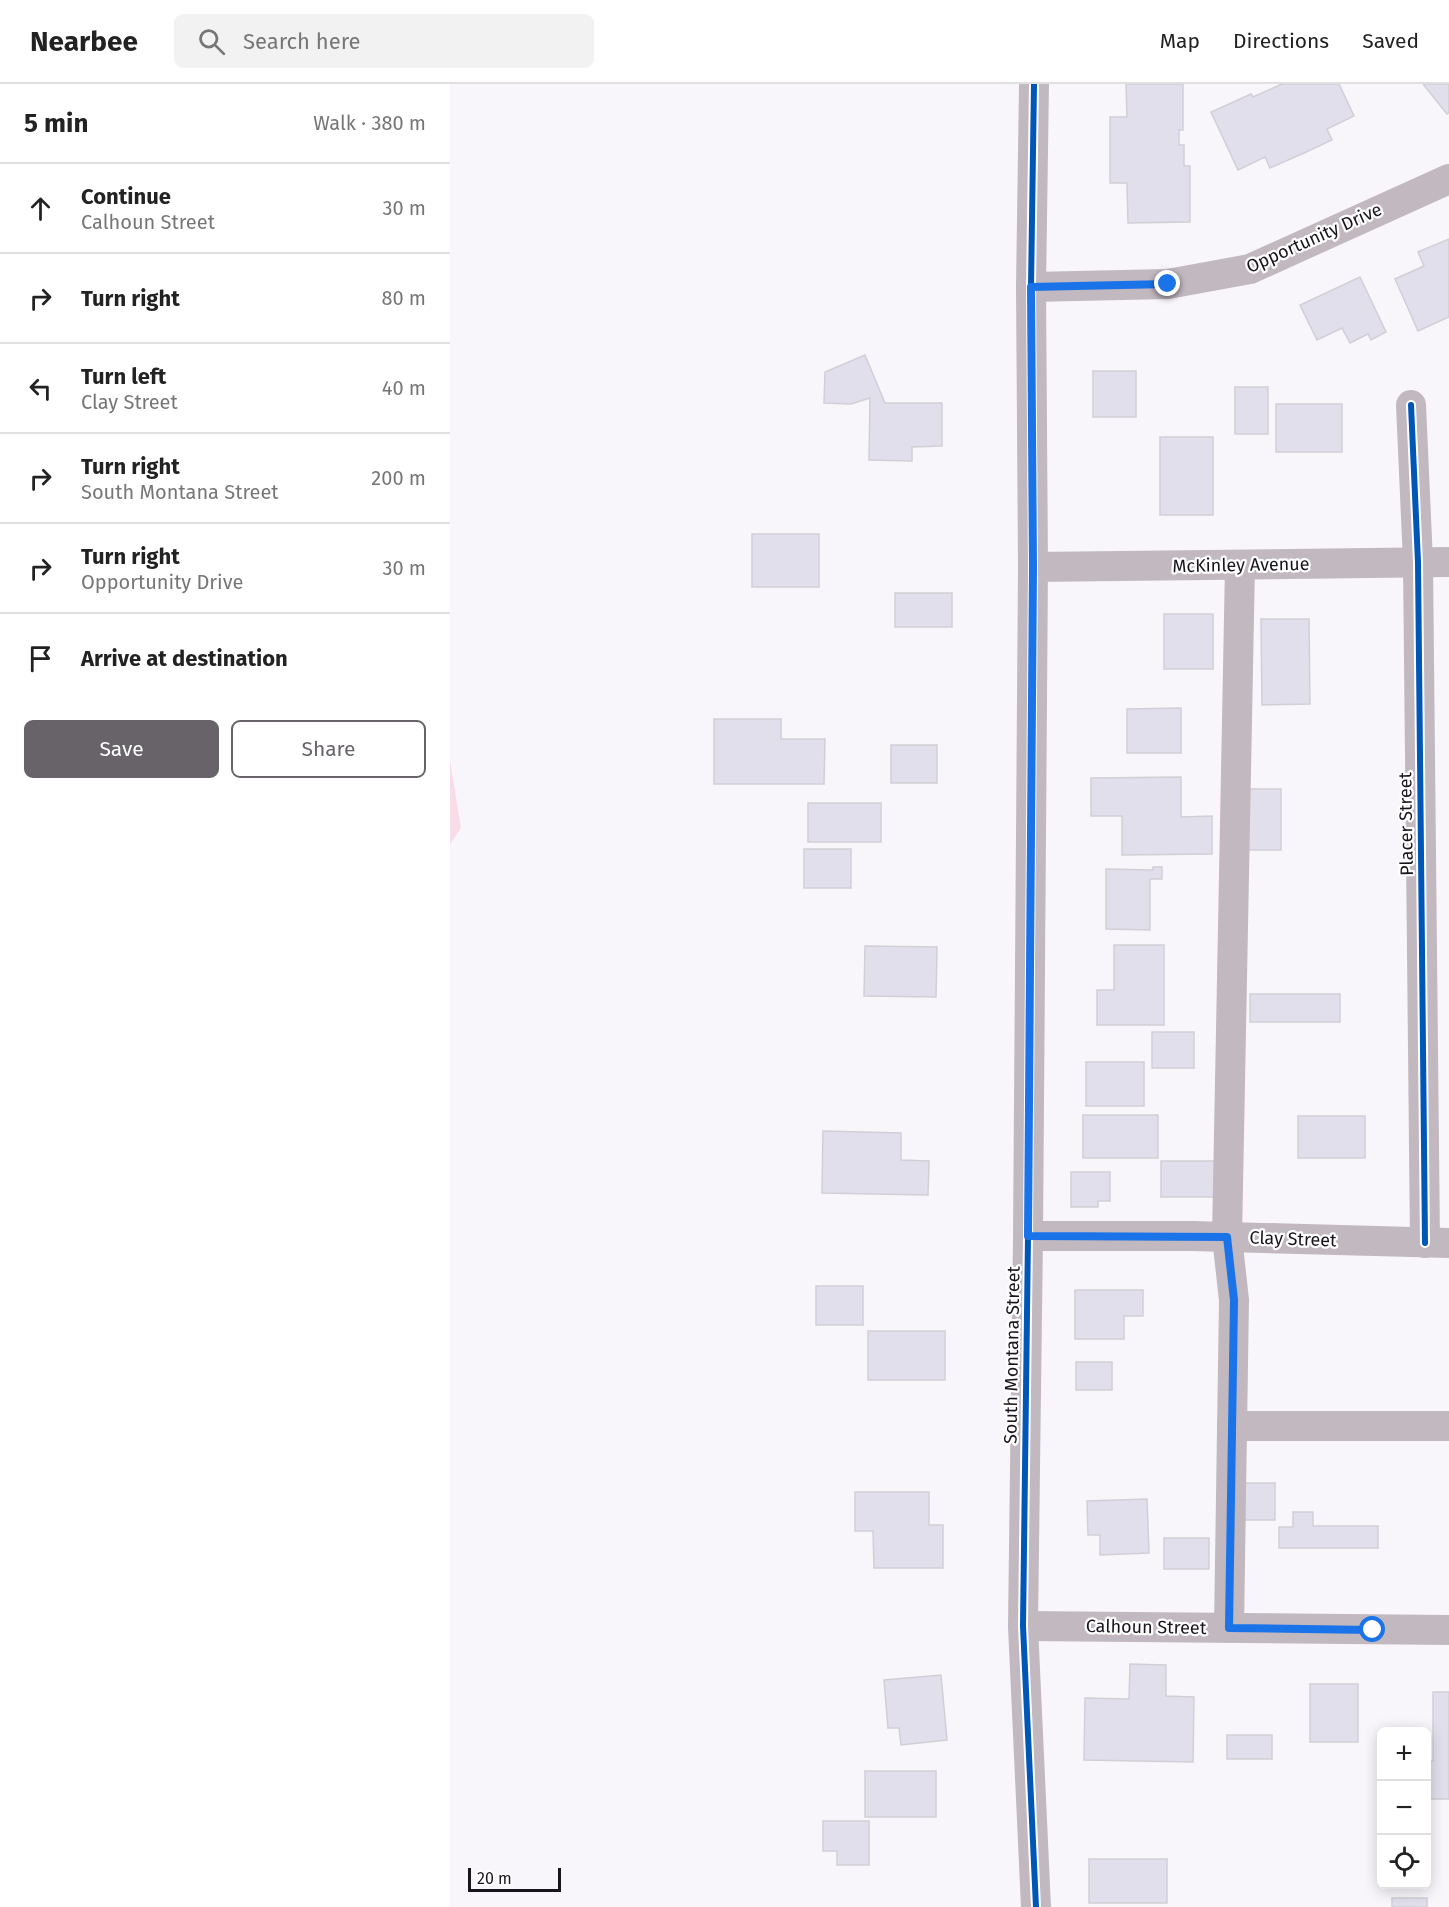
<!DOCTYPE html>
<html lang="en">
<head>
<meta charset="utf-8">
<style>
  :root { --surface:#fff; --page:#f2f2f2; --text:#222; --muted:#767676; --line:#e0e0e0; --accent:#676369 }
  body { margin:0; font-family:"Fira Sans",sans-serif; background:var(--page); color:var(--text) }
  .controls { position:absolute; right:18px; bottom:18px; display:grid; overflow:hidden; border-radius:9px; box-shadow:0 3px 15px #0003 }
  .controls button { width:54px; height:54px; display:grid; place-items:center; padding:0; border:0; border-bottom:2px solid var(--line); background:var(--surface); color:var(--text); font:30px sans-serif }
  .scale { position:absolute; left:18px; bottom:15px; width:93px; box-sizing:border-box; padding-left:6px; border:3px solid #18141b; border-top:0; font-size:16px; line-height:21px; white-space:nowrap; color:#18141b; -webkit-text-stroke:4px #fff; paint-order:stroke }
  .stop { position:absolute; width:18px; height:18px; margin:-14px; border:4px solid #1a73e8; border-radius:50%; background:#fff }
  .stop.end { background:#1a73e8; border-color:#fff; box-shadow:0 2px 6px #0008 }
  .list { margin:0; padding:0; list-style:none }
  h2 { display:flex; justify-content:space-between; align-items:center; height:78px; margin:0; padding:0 24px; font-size:26px }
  h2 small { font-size:20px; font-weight:400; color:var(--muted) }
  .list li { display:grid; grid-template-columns:39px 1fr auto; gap:18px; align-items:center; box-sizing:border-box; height:90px; padding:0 24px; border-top:2px solid var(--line) }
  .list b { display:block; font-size:22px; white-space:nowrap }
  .list p { margin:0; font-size:20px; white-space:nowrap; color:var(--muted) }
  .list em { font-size:20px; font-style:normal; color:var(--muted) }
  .actions { display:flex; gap:12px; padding:18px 24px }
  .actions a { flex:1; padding:14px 0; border:2px solid var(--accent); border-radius:9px; text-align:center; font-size:21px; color:var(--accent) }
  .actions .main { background:var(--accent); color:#fff }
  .icon { flex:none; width:33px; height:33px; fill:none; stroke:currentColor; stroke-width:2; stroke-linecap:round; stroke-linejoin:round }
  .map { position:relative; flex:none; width:999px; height:1823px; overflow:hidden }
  header { display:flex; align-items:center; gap:36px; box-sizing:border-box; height:84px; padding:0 30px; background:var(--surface); border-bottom:2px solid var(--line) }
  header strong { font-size:28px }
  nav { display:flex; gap:33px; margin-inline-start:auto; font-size:21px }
  .search { width:420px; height:54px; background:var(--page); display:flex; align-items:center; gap:15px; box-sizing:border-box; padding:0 21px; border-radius:9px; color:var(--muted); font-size:22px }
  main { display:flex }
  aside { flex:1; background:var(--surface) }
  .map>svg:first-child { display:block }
  .green { fill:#f8dde9 }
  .building { fill:#e2dfed; stroke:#d1cfd5; stroke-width:1.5 }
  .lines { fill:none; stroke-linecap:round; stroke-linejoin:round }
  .minor { stroke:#c2b8c0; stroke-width:30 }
  .cycleway-casing { stroke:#fff; stroke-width:10 }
  .cycleway { stroke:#0057b8; stroke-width:6 }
  .route { stroke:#1a73e8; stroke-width:8 }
  .labels { text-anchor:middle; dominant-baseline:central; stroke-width:4.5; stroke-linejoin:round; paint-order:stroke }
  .street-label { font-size:18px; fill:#18141b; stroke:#fff }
</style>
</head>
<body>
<header>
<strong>Nearbee</strong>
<div class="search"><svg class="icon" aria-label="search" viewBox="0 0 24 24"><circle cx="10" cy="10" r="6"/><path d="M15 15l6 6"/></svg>Search here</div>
<nav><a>Map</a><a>Directions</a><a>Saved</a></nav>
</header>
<main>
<aside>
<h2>5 min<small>Walk · 380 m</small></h2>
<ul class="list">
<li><svg class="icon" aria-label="ahead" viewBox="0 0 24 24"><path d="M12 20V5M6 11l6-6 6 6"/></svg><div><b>Continue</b><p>Calhoun Street</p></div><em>30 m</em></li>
<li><svg class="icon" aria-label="right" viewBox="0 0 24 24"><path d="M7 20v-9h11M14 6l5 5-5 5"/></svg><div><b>Turn right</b></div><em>80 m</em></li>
<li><svg class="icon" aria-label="left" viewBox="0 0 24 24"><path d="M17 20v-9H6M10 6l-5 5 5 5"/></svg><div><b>Turn left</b><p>Clay Street</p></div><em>40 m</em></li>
<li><svg class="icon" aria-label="right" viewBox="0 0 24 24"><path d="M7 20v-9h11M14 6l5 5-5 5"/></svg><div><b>Turn right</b><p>South Montana Street</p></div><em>200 m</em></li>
<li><svg class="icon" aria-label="right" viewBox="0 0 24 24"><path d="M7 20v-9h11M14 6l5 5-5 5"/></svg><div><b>Turn right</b><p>Opportunity Drive</p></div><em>30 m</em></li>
<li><svg class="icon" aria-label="arrive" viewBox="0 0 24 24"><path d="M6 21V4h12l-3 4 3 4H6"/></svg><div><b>Arrive at destination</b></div></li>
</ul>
<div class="actions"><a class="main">Save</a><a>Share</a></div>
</aside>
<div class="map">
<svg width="999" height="1823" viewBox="0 0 999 1823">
  <rect width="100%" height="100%" fill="#f9f6fb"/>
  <polygon class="green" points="0,676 11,744 0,760"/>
  <g class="building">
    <polygon points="676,0 733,0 733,46 729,46 729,61 734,61 734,82 740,82 740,138 678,139 677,99 660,99 660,33 677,33"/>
    <polygon points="832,0 889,0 904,32 877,45 882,56 854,69 820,84 815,73 788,86 761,28 801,10 803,13"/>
    <polygon points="973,0 999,0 999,29 997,30"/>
    <polygon points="999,155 999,233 968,247 945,195 974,182 968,168"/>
    <polygon points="910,193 936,248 921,256 918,250 900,259 892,244 867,256 850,221"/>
    <polygon points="415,271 435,319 492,319 492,362 462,363 462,377 419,376 420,314 401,320 374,319 375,288"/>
    <rect x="643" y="287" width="43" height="46"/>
    <rect x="785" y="303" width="33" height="47"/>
    <rect x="826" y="320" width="66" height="48"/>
    <rect x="710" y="353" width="53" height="78"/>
    <rect x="302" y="450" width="67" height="53"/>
    <rect x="445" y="509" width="57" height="34"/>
    <rect x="714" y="530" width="49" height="55"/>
    <polygon points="811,535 859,535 860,620 812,621"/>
    <polygon points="731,624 731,669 677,669 677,625"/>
    <polygon points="264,635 331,635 331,655 375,655 374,700 264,700"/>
    <rect x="441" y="661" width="46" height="38"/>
    <polygon points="731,693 731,733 762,732 762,770 672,771 672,732 641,732 641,694"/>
    <rect x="788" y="705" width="43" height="61"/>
    <rect x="358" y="719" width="73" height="39"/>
    <rect x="354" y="765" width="47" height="39"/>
    <polygon points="703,783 712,783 712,795 700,795 700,846 656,845 656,785 703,786"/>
    <polygon points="664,861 714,861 714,941 647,941 647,906 664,906"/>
    <polygon points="415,862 487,863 486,913 414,912"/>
    <rect x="800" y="910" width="90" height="28"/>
    <rect x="702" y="948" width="42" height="36"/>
    <rect x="636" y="978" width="58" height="44"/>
    <rect x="633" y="1031" width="75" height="43"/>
    <rect x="848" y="1032" width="67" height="42"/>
    <polygon points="373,1047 451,1049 451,1076 479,1077 478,1111 372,1109"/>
    <rect x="711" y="1077" width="56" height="36"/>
    <polygon points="621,1088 660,1088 660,1117 648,1117 648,1123 621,1123"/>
    <rect x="366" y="1202" width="47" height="39"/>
    <polygon points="625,1206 693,1206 693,1232 674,1232 674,1255 625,1255"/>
    <rect x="418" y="1247" width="77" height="49"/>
    <rect x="626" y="1278" width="36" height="28"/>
    <rect x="789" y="1399" width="36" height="37"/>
    <polygon points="405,1408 479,1408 479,1441 493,1441 493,1484 424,1484 423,1447 405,1447"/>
    <polygon points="697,1415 699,1469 650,1471 650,1451 638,1451 637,1417"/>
    <polygon points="843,1428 863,1428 863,1442 928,1442 928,1464 829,1464 829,1443 843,1443"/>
    <rect x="714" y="1454" width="45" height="31"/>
    <polygon points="680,1580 716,1581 716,1612 744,1613 743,1678 634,1676 635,1614 679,1615"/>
    <polygon points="491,1591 497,1656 451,1661 449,1644 438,1644 434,1596"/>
    <rect x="860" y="1600" width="48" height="58"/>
    <polygon points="983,1608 999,1608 999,1715 976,1715 976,1677 983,1677"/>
    <rect x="777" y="1651" width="45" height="24"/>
    <rect x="415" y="1687" width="71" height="46"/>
    <polygon points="373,1737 419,1737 419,1781 387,1781 387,1767 373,1767"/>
    <rect x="639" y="1775" width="78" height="44"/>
    <rect x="942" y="1814" width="35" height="9"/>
  </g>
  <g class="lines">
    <g class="minor">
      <polyline points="584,0 581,203 583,483 578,1152 573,1542 586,1823"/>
      <polyline points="581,203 718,200 800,185 999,95"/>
      <polyline points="961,321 968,478 975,1159"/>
      <polyline points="583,483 999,478"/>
      <polyline points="578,1152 742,1152 999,1159"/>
      <polyline points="782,1342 999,1342"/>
      <polyline points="573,1542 999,1546"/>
      <polyline points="779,1544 784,1216 777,1153 790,481"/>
    </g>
    <g class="cycleway-casing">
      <g id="cycleway">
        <polyline points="584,0 581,203 583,483 578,1152 573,1542 586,1823"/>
        <polyline points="961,321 968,478 975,1159"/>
      </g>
    </g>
    <use href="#cycleway" class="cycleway"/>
  </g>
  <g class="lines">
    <polyline class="route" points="718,200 581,203 583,483 578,1152 777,1153 784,1216 779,1544 923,1546"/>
  </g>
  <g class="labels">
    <g class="street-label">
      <text transform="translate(864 154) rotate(-24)">Opportunity Drive</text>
      <text transform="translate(791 481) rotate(-1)">McKinley Avenue</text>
      <text transform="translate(956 740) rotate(-91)">Placer Street</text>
      <text transform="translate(843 1155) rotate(2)">Clay Street</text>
      <text transform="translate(562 1271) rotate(-89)">South Montana Street</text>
      <text transform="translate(696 1543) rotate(1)">Calhoun Street</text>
    </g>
  </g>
</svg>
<div class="controls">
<button>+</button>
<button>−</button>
<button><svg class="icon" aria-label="locate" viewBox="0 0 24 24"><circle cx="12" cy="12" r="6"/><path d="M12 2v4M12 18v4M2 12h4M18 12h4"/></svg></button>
</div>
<div class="scale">20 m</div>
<div class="stop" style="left:923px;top:1546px"></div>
<div class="stop end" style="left:718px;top:200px"></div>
</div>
</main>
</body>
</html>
